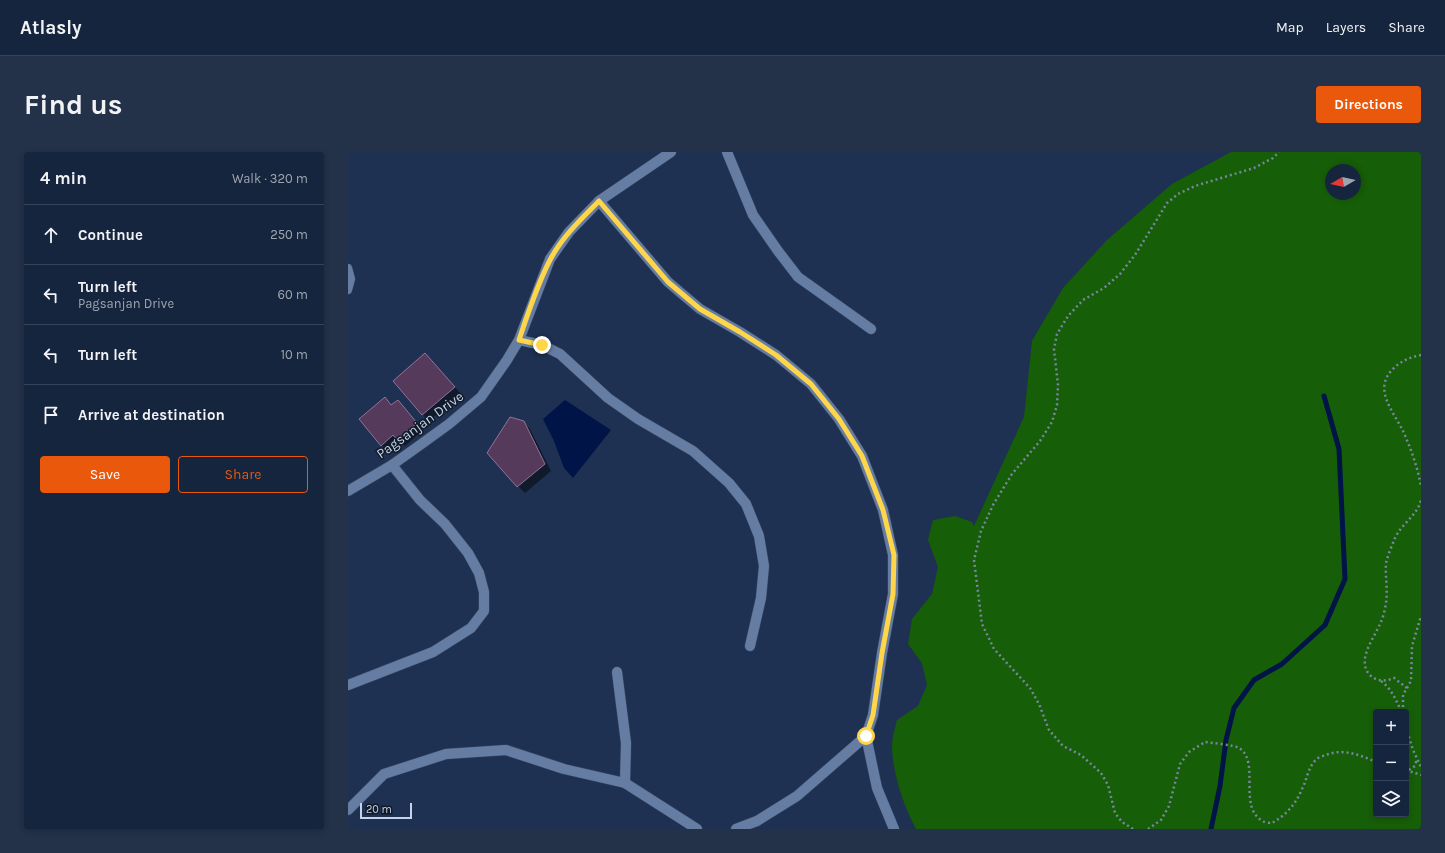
<!DOCTYPE html>
<html lang="en">
<head>
<meta charset="utf-8">
<style>
  :root { --surface:#16253e; --page:#233149; --text:#f1f3f6; --muted:#9ea5b0; --line:#354258; --accent:#ea580c }
  body { margin:0; font-family:Karla,sans-serif; background:var(--page); color:var(--text) }
  .controls { position:absolute; right:12px; bottom:12px; display:grid; overflow:hidden; border-radius:4px; box-shadow:0 2px 6px #0003 }
  .controls button { width:36px; height:36px; display:grid; place-items:center; padding:0; border:0; border-bottom:1px solid var(--line); background:var(--surface); color:var(--text); font:20px sans-serif }
  .compass { position:absolute; left:977px; top:12px; width:36px; height:36px; border-radius:50%; background:var(--surface); box-shadow:0 2px 6px #0003; rotate:261deg }
  .scale { position:absolute; left:12px; bottom:10px; width:52px; box-sizing:border-box; padding-left:4px; border:2px solid #c5d2e7; border-top:0; font-size:11px; line-height:14px; white-space:nowrap; color:#c5d2e7; -webkit-text-stroke:3px #111a28; paint-order:stroke }
  .stop { position:absolute; width:12px; height:12px; margin:-9px; border:3px solid #ffd54a; border-radius:50%; background:#fff }
  .stop.end { background:#ffd54a; border-color:#fff; box-shadow:0 1px 4px #0008 }
  .list { margin:0; padding:0; list-style:none }
  h2 { display:flex; justify-content:space-between; align-items:center; height:52px; margin:0; padding:0 16px; font-size:17px }
  h2 small { font-size:13px; font-weight:400; color:var(--muted) }
  .list li { display:grid; grid-template-columns:26px 1fr auto; gap:12px; align-items:center; box-sizing:border-box; height:60px; padding:0 16px; border-top:1px solid var(--line) }
  .list b { display:block; font-size:15px; white-space:nowrap }
  .list p { margin:0; font-size:13px; white-space:nowrap; color:var(--muted) }
  .list em { font-size:13px; font-style:normal; color:var(--muted) }
  .actions { display:flex; gap:8px; padding:12px 16px }
  .actions a { flex:1; padding:9px 0; border:1px solid var(--accent); border-radius:4px; text-align:center; font-size:14px; color:var(--accent) }
  .actions .main { background:var(--accent); color:#fff }
  .icon { flex:none; width:22px; height:22px; fill:none; stroke:currentColor; stroke-width:2; stroke-linecap:round; stroke-linejoin:round }
  .map { position:relative; flex:none; width:1073px; height:677px; overflow:hidden; border-radius:4px }
  header { display:flex; align-items:center; gap:24px; box-sizing:border-box; height:56px; padding:0 20px; background:var(--surface); border-bottom:1px solid var(--line) }
  header strong { font-size:19px }
  nav { display:flex; gap:22px; margin-inline-start:auto; font-size:14px }
  .intro { display:flex; align-items:center; justify-content:space-between; box-sizing:border-box; height:96px; padding:0 24px }
  h1 { margin:0; font-size:28px }
  .button { padding:10px 18px; border-radius:4px; background:var(--accent); color:#fff; font-size:14px; font-weight:700 }
  main { display:flex; gap:24px; padding:0 24px }
  aside { flex:1; background:var(--surface); border-radius:4px; box-shadow:0 2px 6px #0003 }
  .map>svg:first-child { display:block }
  .green { fill:#175e08; fill-rule:evenodd }
  .water { fill:#001448 }
  .shadow { fill:#0007 }
  .lines { fill:none; stroke-linecap:round; stroke-linejoin:round }
  .stream { stroke:#001448; stroke-width:5 }
  .building { fill:#563a5c; stroke:#917397 }
  .lane-casing { stroke:#3c4c68; stroke-width:9 }
  .street-casing { stroke:#3c4c68; stroke-width:11 }
  .path { stroke:#7887a2; stroke-width:2.5; stroke-dasharray:2 3; stroke-linecap:butt }
  .lane { stroke:#667da3; stroke-width:8 }
  .street { stroke:#667da3; stroke-width:10 }
  .route { stroke:#ffd54a; stroke-width:5 }
  .labels { text-anchor:middle; dominant-baseline:central; stroke-width:3; stroke-linejoin:round; paint-order:stroke }
  .street-label { font-size:14px; fill:#c5d2e7; stroke:#111a28 }
</style>
</head>
<body>
<header>
<strong>Atlasly</strong>
<nav><a>Map</a><a>Layers</a><a>Share</a></nav>
</header>
<div class="intro"><h1>Find us</h1><a class="button">Directions</a></div>
<main>
<aside>
<h2>4 min<small>Walk · 320 m</small></h2>
<ul class="list">
<li><svg class="icon" aria-label="ahead" viewBox="0 0 24 24"><path d="M12 20V5M6 11l6-6 6 6"/></svg><div><b>Continue</b></div><em>250 m</em></li>
<li><svg class="icon" aria-label="left" viewBox="0 0 24 24"><path d="M17 20v-9H6M10 6l-5 5 5 5"/></svg><div><b>Turn left</b><p>Pagsanjan Drive</p></div><em>60 m</em></li>
<li><svg class="icon" aria-label="left" viewBox="0 0 24 24"><path d="M17 20v-9H6M10 6l-5 5 5 5"/></svg><div><b>Turn left</b></div><em>10 m</em></li>
<li><svg class="icon" aria-label="arrive" viewBox="0 0 24 24"><path d="M6 21V4h12l-3 4 3 4H6"/></svg><div><b>Arrive at destination</b></div></li>
</ul>
<div class="actions"><a class="main">Save</a><a>Share</a></div>
</aside>
<div class="map">
<svg width="1073" height="677" viewBox="0 0 1073 677">
  <rect width="100%" height="100%" fill="#1e3152"/>
  <path class="green" d="M883,0H1073V677H568C555,652 545,623 544,595C544,586 547,576 549,568L570,554L579,533L574,511L560,492L564,467L584,442L590,415L580,388L585,368L607,364L624,370L626,374L676,265L684,189L715,136L759,88L824,32ZM983,18H1007V42H983ZM1028,560H1058V662H1028Z"/>
  <polygon class="water" points="217,248 263,278 225,326 216,316 206,289 195,267"/>
  <g class="shadow">
    <polygon points="84,209 113,242 81,269 46,229"/>
    <polygon points="37,247 44,254 50,249 75,278 57,294 52,289 40,300 33,293"/>
    <polygon points="175,270 182,277 203,319 177,341 170,334"/>
  </g>
  <g class="lines">
    <polyline class="stream" points="863,677 872,634 878,588 886,556 906,528 934,512 977,473 997,427 991,297 976,244"/>
  </g>
  <g class="building">
    <polygon points="77,201 107,235 74,263 45,229"/>
    <polygon points="37,245 43,253 50,248 69,271 49,288 45,283 33,294 11,267"/>
    <polygon points="162,265 176,269 197,312 169,335 139,301"/>
  </g>
  <g class="lines">
    <g class="lane-casing">
      <polyline id="lane" points="0,116 3,127 0,138"/>
    </g>
    <g class="street-casing">
      <g id="street">
        <polyline points="379,0 405,63 430,99 450,125 523,177"/>
        <polyline points="251,49 320,130 352,157 392,180 428,203 463,232 491,267 514,304 535,358 545,403 545,442 534,501 525,563 518,584 529,636 546,677"/>
        <polyline points="171,188 194,193 212,202 260,246 290,267 345,299 381,331 398,352 411,384 416,414 413,446 402,494"/>
        <polyline points="0,339 44,313 72,293 101,272 133,245 159,208 171,188 202,107 221,80 251,49 323,0"/>
        <polyline points="269,520 278,591 277,631"/>
        <polyline points="0,533 85,500 123,476 136,459 136,440 131,421 120,401 97,372 72,348 44,313"/>
        <polyline points="0,658 36,622 98,602 158,598 216,617 277,631 349,677"/>
        <polyline points="388,677 409,669 449,644 518,584"/>
      </g>
    </g>
    <g class="path">
      <path d="M1073,203C1063,205 1053,209 1046,216C1024,236 1045,259 1055,279C1063,297 1070,316 1073,335"/>
      <path d="M1033,529C1044,537 1048,549 1054,560"/>
      <path d="M1059,536L1046,526C1039,529 1030,530 1023,524C1007,510 1026,486 1032,472C1035,466 1037,458 1038,451C1040,438 1037,424 1038,411C1040,403 1044,393 1047,386C1054,371 1069,364 1073,348"/>
      <polyline points="1055,560 1055,543 1063,529 1064,494 1073,464"/>
      <polyline points="1058,575 1065,598 1073,615"/>
      <polyline points="1058,618 1073,623"/>
      <polyline points="1061,618 1067,614 1068,610 1070,612"/>
      <polyline points="785,677 774,670 767,661 760,633 753,621 733,603 715,594 701,578 691,552 682,536 646,497 634,472 626,408 633,379 645,353 664,322 692,289 704,270 709,253 710,233 706,197 709,182 720,164 735,148 756,136 772,122 787,103 819,51 830,42 847,34 906,16 925,6 931,0"/>
      <path d="M800,677L813,668L821,654L832,612L841,600L857,590C864,591 886,593 891,596C913,609 889,656 915,669C917,671 922,671 924,671C938,663 948,652 954,637C959,628 960,614 969,607C971,605 975,604 978,603C995,596 1012,603 1028,610"/>
    </g>
    <use href="#lane" class="lane"/>
    <use href="#street" class="street"/>
  </g>
  <g class="lines">
    <path class="route" d="M194,193L171,188C180,161 189,133 202,108C214,85 233,67 251,49L320,130L352,157L392,180L428,203L463,232L491,267L514,304L535,358L546,403L545,442L534,501L525,563L518,584"/>
  </g>
  <g class="labels">
    <g class="street-label">
      <text transform="translate(72 273) rotate(-36)">Pagsanjan Drive</text>
    </g>
  </g>
</svg>
<div class="controls">
<button>+</button>
<button>−</button>
<button><svg class="icon" aria-label="layers" viewBox="0 0 24 24"><path d="M12 4l9 5-9 5-9-5zM3 14l9 5 9-5"/></svg></button>
</div>
<svg class="compass" viewBox="-18 -18 36 36"><path d="M0-13l5 13h-10z" fill="#e53935"/><path d="M0 13l5-13h-10z" fill="#9ea5b0"/></svg>
<div class="scale">20 m</div>
<div class="stop" style="left:518px;top:584px"></div>
<div class="stop end" style="left:194px;top:193px"></div>
</div>
</main>
</body>
</html>
